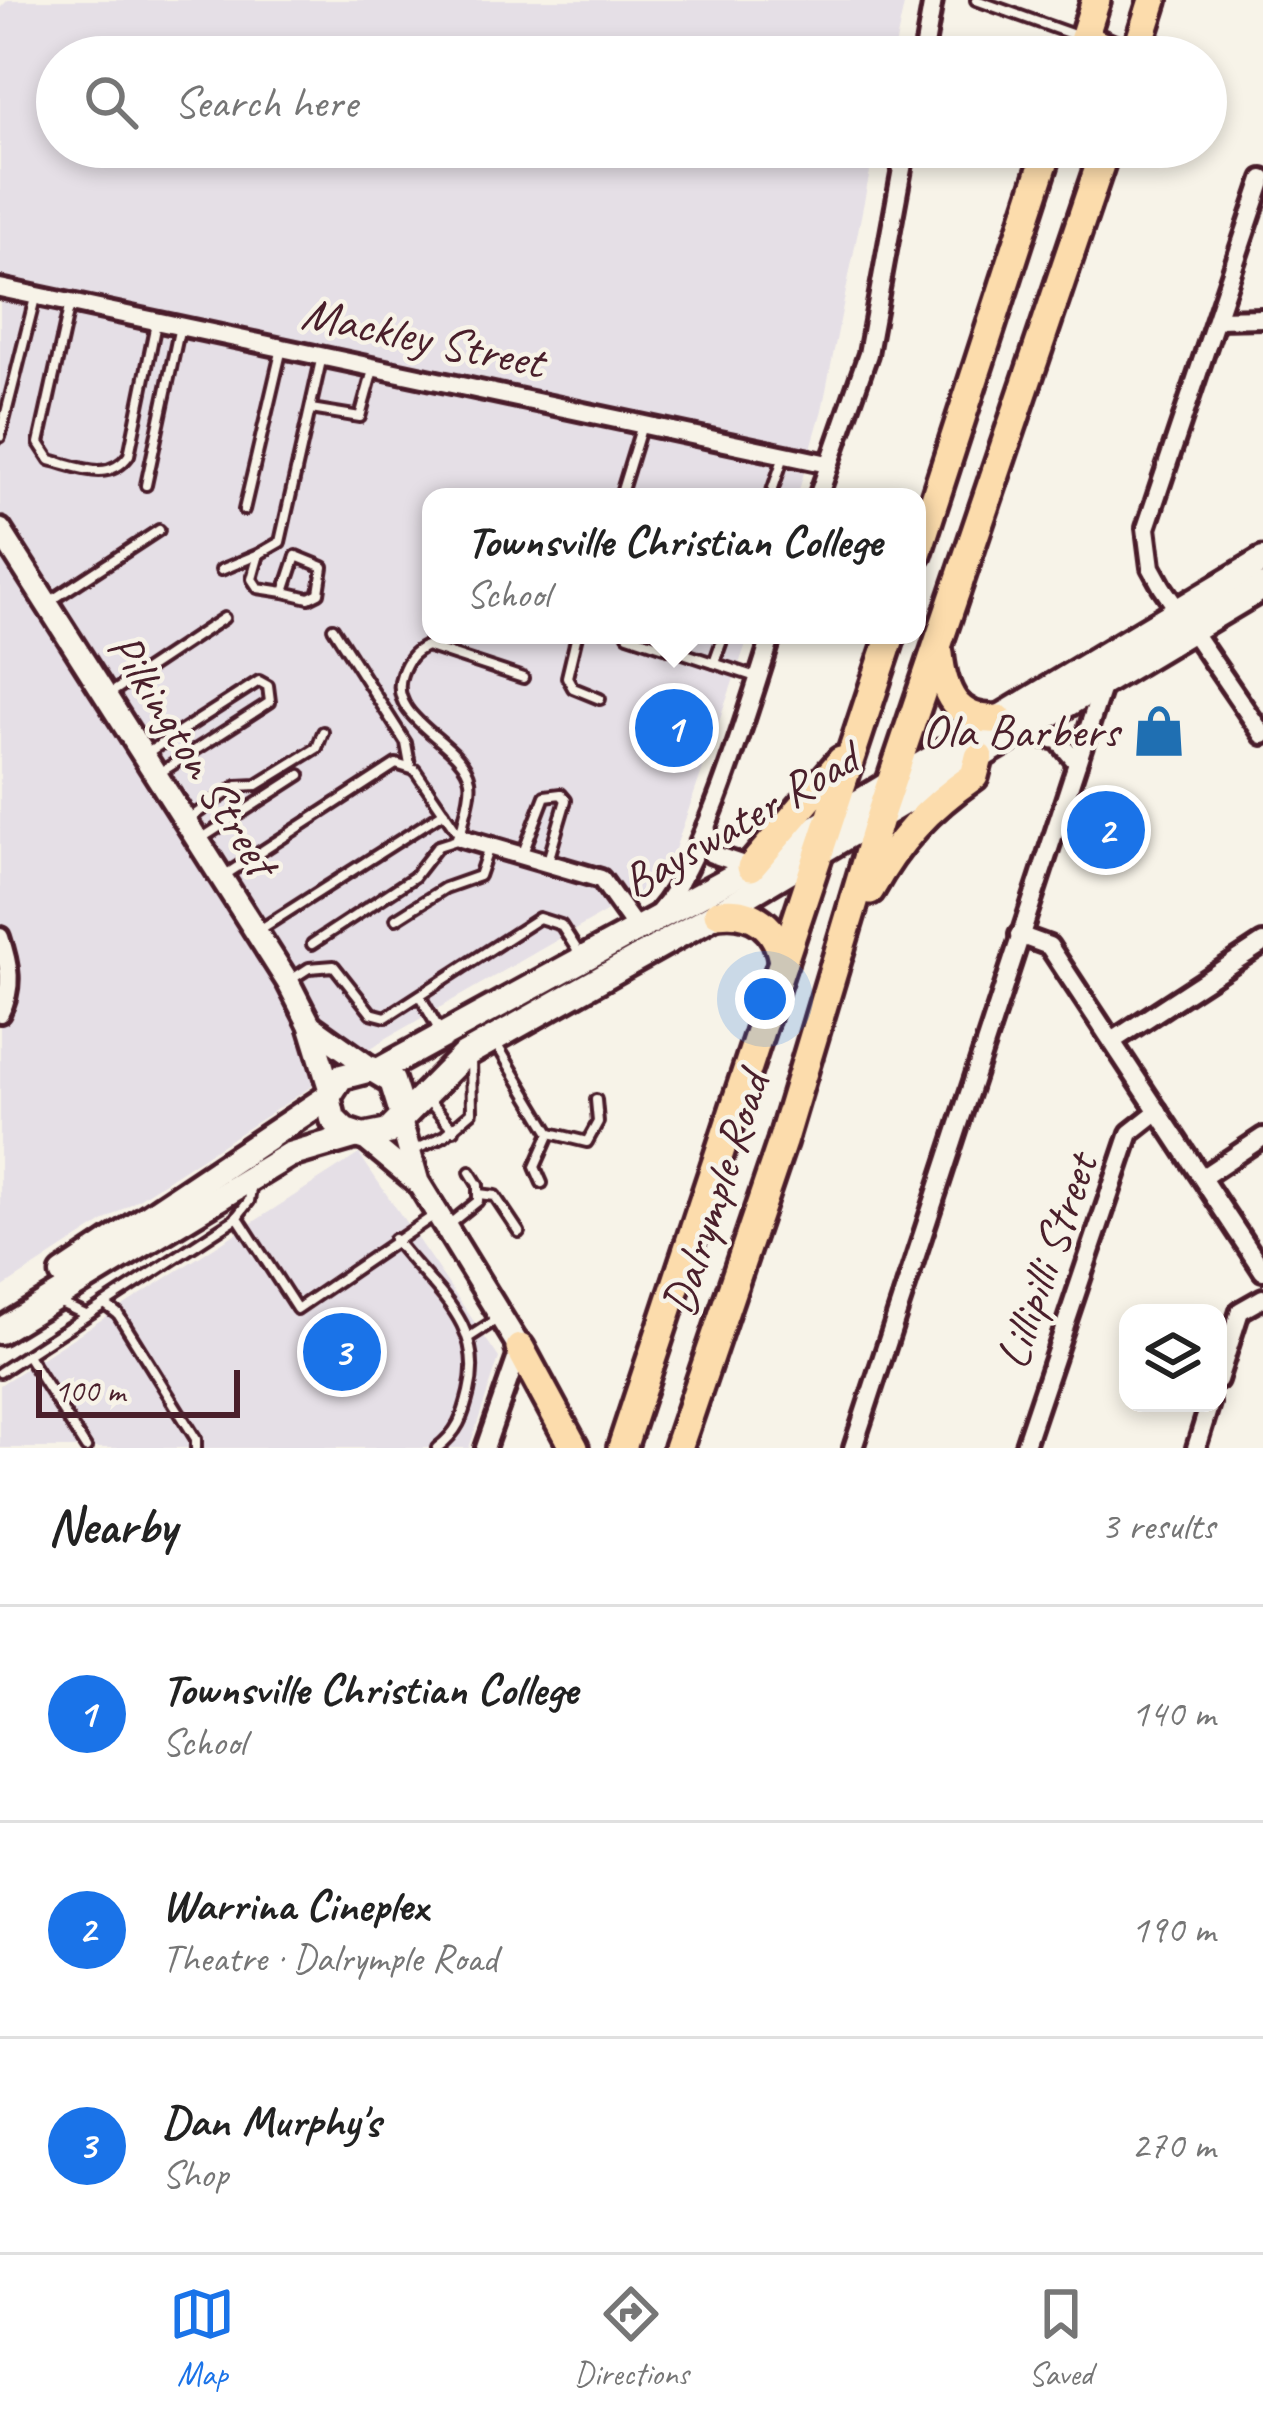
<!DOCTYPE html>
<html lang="en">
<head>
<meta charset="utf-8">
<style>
  :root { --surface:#fff; --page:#f2f2f2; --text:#222; --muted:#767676; --line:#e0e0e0; --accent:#1a73e8 }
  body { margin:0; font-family:Caveat,sans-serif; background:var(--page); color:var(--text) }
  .controls { position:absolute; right:36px; bottom:36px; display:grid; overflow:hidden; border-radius:24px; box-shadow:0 6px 18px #0003 }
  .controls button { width:108px; height:108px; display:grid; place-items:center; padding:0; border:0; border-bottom:3px solid var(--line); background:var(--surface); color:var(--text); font:60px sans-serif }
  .scale { position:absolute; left:36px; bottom:30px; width:204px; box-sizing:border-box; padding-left:12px; border:6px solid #4a1f2b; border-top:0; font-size:33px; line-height:42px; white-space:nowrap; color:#4a1f2b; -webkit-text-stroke:9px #f7f3e8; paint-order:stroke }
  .you { position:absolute; left:765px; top:999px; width:42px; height:42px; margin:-30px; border:9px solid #fff; border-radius:50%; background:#1a73e8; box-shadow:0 0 0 18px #1a73e833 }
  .badge { display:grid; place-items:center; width:78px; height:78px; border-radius:50%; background:var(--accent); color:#fff; font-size:39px; font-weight:700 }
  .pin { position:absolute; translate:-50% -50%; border:6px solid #fff; box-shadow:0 3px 12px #0006 }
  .popup { position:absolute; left:422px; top:488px; width:504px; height:156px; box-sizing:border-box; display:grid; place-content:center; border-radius:24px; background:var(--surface); filter:drop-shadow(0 3px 9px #0005); font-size:39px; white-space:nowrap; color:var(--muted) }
  .popup b { font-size:45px; color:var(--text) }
  .popup::after { content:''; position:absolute; left:50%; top:100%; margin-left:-24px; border:24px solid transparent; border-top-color:var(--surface) }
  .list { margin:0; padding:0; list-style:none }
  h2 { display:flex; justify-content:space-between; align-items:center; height:156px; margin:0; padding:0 48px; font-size:51px }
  h2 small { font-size:39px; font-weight:400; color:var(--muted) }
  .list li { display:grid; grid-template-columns:78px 1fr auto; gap:36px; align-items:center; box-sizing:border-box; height:216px; padding:0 48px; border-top:3px solid var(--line) }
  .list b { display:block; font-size:45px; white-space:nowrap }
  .list p { margin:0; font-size:39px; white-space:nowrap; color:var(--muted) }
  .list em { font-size:39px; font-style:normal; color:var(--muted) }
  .icon { flex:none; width:66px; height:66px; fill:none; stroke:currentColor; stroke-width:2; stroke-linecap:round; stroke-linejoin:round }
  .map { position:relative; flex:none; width:1263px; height:1448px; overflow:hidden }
  .search { position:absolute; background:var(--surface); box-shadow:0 6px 18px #0003; left:36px; right:36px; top:36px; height:132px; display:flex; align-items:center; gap:30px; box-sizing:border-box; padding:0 42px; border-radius:66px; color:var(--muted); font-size:45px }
  .sheet { height:804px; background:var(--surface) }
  nav { display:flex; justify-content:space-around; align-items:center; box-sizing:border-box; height:168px; border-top:3px solid var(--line); background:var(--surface); font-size:33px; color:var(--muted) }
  nav a { display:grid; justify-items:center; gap:6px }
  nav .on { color:var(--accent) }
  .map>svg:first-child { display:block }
  .built { fill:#e5dfe6 }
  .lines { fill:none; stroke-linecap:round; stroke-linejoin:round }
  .service-casing { stroke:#4a1f2b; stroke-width:16 }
  .minor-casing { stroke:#4a1f2b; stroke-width:26 }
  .tertiary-casing { stroke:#4a1f2b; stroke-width:30 }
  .secondary-casing { stroke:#4a1f2b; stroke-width:33 }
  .primary-casing { stroke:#4a1f2b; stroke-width:36 }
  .service { stroke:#f7f3e8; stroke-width:8 }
  .minor { stroke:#f7f3e8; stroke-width:16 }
  .tertiary { stroke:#f7f3e8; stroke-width:21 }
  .secondary { stroke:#f7f3e8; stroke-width:24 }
  .primary { stroke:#fcdcac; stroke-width:27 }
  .labels { text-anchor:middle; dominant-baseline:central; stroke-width:9; stroke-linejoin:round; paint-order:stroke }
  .street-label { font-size:48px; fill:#4a1f2b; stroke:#f7f3e8 }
  .poi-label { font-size:48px; fill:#4a1f2b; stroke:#f7f3e8; text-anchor:end }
</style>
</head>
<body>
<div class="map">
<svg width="1263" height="1448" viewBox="0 0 1263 1448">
  <rect width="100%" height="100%" fill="#f7f3e8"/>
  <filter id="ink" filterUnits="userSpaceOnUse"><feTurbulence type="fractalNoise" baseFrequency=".00833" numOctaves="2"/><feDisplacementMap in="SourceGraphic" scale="24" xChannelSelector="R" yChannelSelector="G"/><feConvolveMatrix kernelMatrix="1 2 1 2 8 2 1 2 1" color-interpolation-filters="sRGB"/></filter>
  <g filter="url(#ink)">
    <g class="built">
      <polygon points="8,0 905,0 893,57 57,57 57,147 875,147 822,410 797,497 431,497 431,635 749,635 665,878 385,1039 0,1289 0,8"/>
      <polygon points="359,1154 499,1358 469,1448 0,1448 0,1385"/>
    </g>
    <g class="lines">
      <g class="service-casing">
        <g id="service">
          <polyline points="976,0 1077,36"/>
          <path d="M70,303L39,443L50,460C79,467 109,483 129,455L156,323"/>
          <polyline points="311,409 360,417 373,370"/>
          <polyline points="0,437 36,294"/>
          <polyline points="146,485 180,326"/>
          <polyline points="620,497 642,425"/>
          <polyline points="770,497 784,456"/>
          <polyline points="244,510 282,348"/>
          <polyline points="221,570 257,555"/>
          <polyline points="284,592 309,598 319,593 323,567 296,556 284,592 258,588 252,579 259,554 280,542 322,356"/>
          <polyline points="49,602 159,530"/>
          <polyline points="333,628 406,743 410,765"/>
          <polyline points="577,635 567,677 573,688 600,699"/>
          <polyline points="628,635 756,677"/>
          <polyline points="714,663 724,635"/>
          <polyline points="108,695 224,618"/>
          <polyline points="144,755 259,681 268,686 270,702 158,774"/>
          <polyline points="187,820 237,786 257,785 317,748 323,732"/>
          <path d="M461,837C462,819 473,796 470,780C464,742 385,720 402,674C407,660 413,652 426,646L523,678"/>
          <polyline points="199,840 300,775"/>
          <polyline points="523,853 545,796 561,794 566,800 548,861"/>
          <polyline points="222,877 396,764 415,770 460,836"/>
          <polyline points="396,919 445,888 479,876 489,847"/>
          <polyline points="256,932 444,812"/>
          <polyline points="312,944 414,877 438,846 460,839"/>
          <polyline points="289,981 309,968 334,966 371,1013 386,1017 539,918 561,925 581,956"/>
          <polyline points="421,998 441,1033"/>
          <polyline points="497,1045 550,1133 535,1167 542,1183"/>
          <polyline points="426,1098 454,1130"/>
          <polyline points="550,1133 587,1142 598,1122 596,1100"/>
          <polyline points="411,1152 444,1136 472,1112 471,1057"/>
          <polyline points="479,1194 495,1196 519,1232"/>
          <polyline points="237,1216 297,1309 436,1214"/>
          <polyline points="447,1226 478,1201 478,1185 470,1172"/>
          <path d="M394,1239C432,1289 486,1322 469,1392C463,1417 458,1432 437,1448"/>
          <polyline points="56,1301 86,1315"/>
          <polyline points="105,1304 118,1314 196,1439 196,1448"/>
          <polyline points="468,1338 499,1318"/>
          <polyline points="27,1355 86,1448"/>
          <polyline points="0,1372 235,1219 249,1201 252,1183"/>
        </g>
      </g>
      <g class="minor-casing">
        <g id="minor">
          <polyline points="923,57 933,0"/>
          <polyline points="1263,179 1146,528 1151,567 1162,587 1263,735"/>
          <polyline points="0,288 828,464"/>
          <polyline points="1217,319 1263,318"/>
          <polyline points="818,497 868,354 906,147"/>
          <polyline points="1022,734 1058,740 1077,763"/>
          <polyline points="706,826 712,854 750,867"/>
          <polyline points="461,838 601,879 636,928"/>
          <path d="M660,911C705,858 749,706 772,635"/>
          <polyline points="1019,935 1049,946 1263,1271"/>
          <path d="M0,937C9,964 14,987 0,1013"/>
          <polyline points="1114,1040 1263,943"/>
          <polyline points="1203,1177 1263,1137"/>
          <polyline points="1218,1380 1240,1311 1263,1298"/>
          <polyline points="485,1448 520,1348"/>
          <polyline points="853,1448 1102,687"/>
          <polyline points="1024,1448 1130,1133 1158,1111"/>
          <polyline points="1196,1448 1210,1403"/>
        </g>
      </g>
      <g class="tertiary-casing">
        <g id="tertiary">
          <polyline points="0,530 288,982 310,1025 330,1090"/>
          <polyline points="310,1025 372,1069"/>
          <polyline points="400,1118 418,1182 520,1348"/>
          <polyline points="363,1137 417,1182"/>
        </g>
      </g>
      <g class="secondary-casing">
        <g id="secondary">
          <polyline points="378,1071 751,867 1263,560"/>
          <polyline points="402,1113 392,1081 372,1069 341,1077 328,1097 333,1119 345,1131 363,1137 388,1132 463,1056 718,913 1263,587"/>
          <polyline points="63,1274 328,1097"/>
          <polyline points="0,1331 289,1155 354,1136"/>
        </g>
      </g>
      <g class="primary-casing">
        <g id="primary">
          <polyline points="1084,38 1126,57"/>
          <polyline points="1078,57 1096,0"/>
          <polyline points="1135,57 1153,0"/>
          <polyline points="917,554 1049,147"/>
          <path d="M939,654C943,691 955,722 999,719"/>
          <polyline points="751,867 841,761"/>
          <path d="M870,890C897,841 929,807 974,776L979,757"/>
          <path d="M718,913C753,908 778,927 783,962"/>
          <polyline points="520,1348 574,1448"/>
          <polyline points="622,1448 891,635"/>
          <polyline points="678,1448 782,1142 880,815 1106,147"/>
        </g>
      </g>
      <use href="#service" class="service"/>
      <use href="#minor" class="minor"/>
      <use href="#tertiary" class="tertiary"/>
      <use href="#secondary" class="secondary"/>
      <use href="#primary" class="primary"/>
    </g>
  </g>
  <defs>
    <g id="shop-bare" transform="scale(4.14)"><path d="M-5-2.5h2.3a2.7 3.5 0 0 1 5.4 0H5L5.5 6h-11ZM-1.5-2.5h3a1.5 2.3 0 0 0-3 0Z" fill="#1f6fb2" stroke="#f7f3e8" stroke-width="2.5" paint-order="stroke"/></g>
  </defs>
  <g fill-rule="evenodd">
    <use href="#shop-bare" x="1159" y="731"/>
  </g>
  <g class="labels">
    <g class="street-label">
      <text transform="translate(423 337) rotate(12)">Mackley Street</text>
      <text transform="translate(193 754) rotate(58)">Pilkington Street</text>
      <text transform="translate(740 820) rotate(-30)">Bayswater Road</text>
      <text transform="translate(715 1194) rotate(-72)">Dalrymple Road</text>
      <text transform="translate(1046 1261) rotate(-71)">Lillipilli Street</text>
    </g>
    <g class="poi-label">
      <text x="1119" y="731">Ola Barbers</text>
    </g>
  </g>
</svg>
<div class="controls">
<button><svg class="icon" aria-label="layers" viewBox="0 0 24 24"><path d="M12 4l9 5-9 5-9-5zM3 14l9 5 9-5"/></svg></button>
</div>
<div class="scale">100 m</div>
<div class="you"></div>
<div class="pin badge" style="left:674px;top:728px">1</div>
<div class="popup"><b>Townsville Christian College</b>School</div>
<div class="pin badge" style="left:1106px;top:830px">2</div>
<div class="pin badge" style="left:342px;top:1352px">3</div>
<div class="search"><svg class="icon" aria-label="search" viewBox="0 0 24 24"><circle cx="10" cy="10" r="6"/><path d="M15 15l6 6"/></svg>Search here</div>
</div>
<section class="sheet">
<h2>Nearby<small>3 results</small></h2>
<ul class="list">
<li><span class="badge">1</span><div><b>Townsville Christian College</b><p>School</p></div><em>140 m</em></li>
<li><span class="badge">2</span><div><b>Warrina Cineplex</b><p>Theatre · Dalrymple Road</p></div><em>190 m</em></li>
<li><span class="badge">3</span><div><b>Dan Murphy's</b><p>Shop</p></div><em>270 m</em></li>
</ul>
</section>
<nav>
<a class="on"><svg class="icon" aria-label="map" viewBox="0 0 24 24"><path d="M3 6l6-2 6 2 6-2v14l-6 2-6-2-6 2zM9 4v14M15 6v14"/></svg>Map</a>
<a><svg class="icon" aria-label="directions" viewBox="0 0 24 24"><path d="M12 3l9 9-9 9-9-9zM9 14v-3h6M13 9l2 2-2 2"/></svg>Directions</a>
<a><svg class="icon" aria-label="saved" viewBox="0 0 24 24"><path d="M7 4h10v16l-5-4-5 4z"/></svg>Saved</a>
</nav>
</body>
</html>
